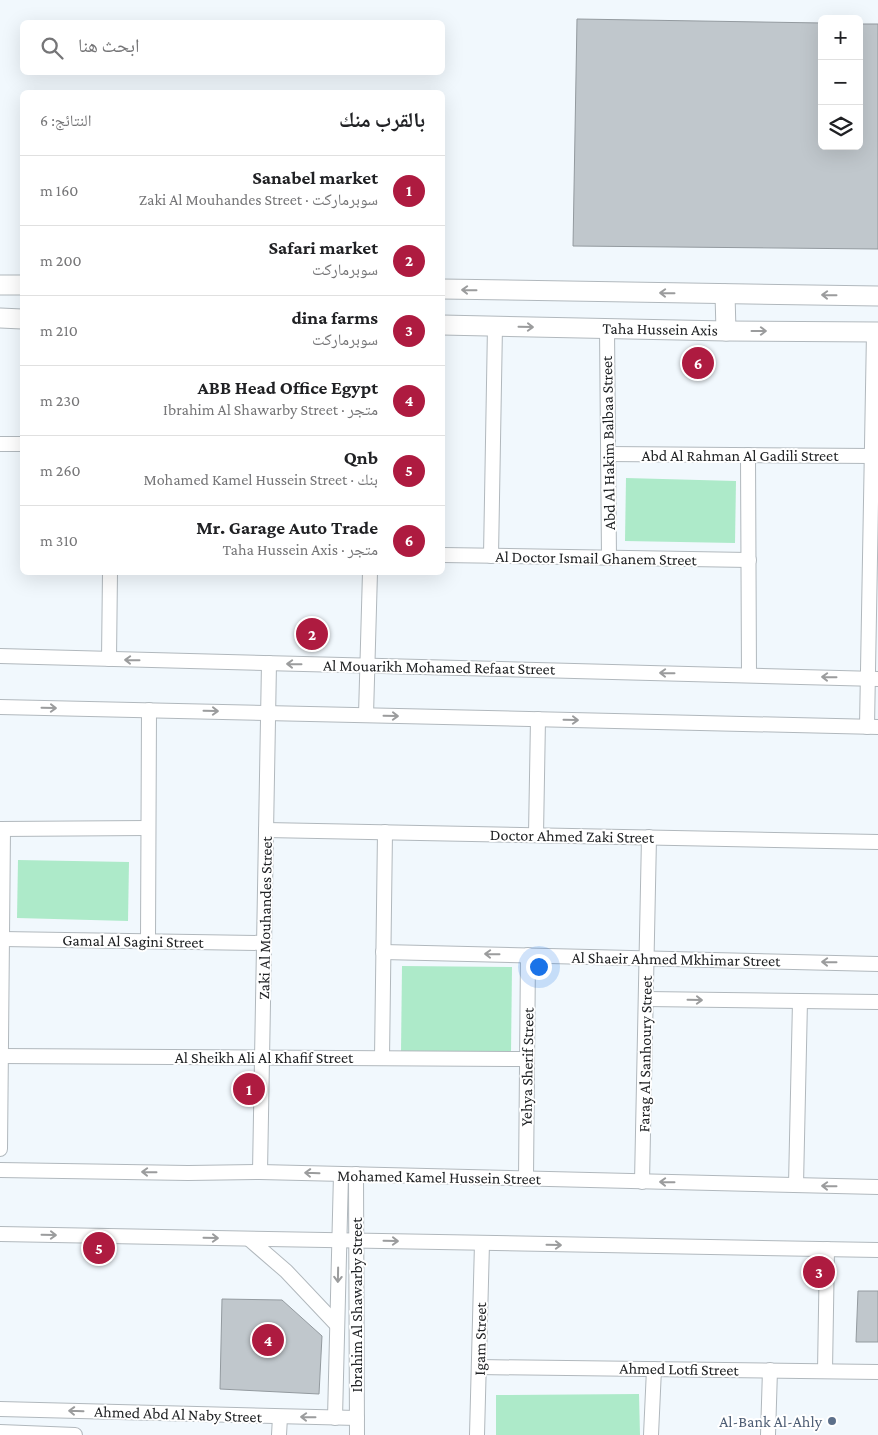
<!DOCTYPE html>
<html lang="ar">
<head>
<meta charset="utf-8">
<style>
  :root { --surface:#fff; --page:#f6f6f6; --text:#202124; --muted:#757577; --line:#e0e0e0; --accent:#ae1b40 }
  body { margin:0; font-family:"Crimson Pro","Noto Naskh Arabic",serif; background:var(--page); color:var(--text); direction:rtl }
  .controls { position:absolute; right:15px; top:15px; display:grid; overflow:hidden; border-radius:8px; box-shadow:0 5px 20px #0002 }
  .controls button { width:45px; height:45px; display:grid; place-items:center; padding:0; border:0; border-bottom:1px solid var(--line); background:var(--surface); color:var(--text); font:25px sans-serif }
  .you { position:absolute; left:538px; top:966px; width:18px; height:18px; margin:-12px; border:4px solid #fff; border-radius:50%; background:#1a73e8; box-shadow:0 0 0 8px #1a73e833 }
  .badge { display:grid; place-items:center; width:32px; height:32px; border-radius:50%; background:var(--accent); color:#fff; font-size:16px; font-weight:700 }
  .pin { position:absolute; translate:-50% -50%; border:2px solid #fff; box-shadow:0 1px 5px #0006 }
  .list { margin:0; padding:0; list-style:none }
  h2 { display:flex; justify-content:space-between; align-items:center; height:65px; margin:0; padding:0 20px; font-size:21px }
  h2 small { font-size:16px; font-weight:400; color:var(--muted) }
  .list li { display:grid; grid-template-columns:32px 1fr auto; gap:15px; align-items:center; box-sizing:border-box; height:70px; padding:0 20px; border-top:1px solid var(--line) }
  .list b { display:block; font-size:19px; white-space:nowrap }
  .list p { margin:0; font-size:16px; white-space:nowrap; color:var(--muted) }
  .list em { font-size:16px; font-style:normal; color:var(--muted) }
  .icon { flex:none; width:28px; height:28px; fill:none; stroke:currentColor; stroke-width:2; stroke-linecap:round; stroke-linejoin:round }
  .map { position:relative; flex:none; width:878px; height:1435px; overflow:hidden; direction:ltr }
  .search { position:absolute; background:var(--surface); box-shadow:0 5px 20px #0002; left:20px; top:20px; width:425px; height:55px; display:flex; align-items:center; gap:12px; box-sizing:border-box; padding:0 18px; border-radius:8px; color:var(--muted); font-size:19px }
  .panel { position:absolute; background:var(--surface); box-shadow:0 5px 20px #0002; left:20px; top:90px; width:425px; height:485px; border-radius:8px; direction:rtl }
  .map>svg:first-child { display:block }
  .green { fill:#adeac9 }
  .building { fill:#c0c7cc; stroke:#939a9f }
  .lines { fill:none; stroke-linecap:round; stroke-linejoin:round }
  .street-casing { stroke:#b1b8bd; stroke-width:16 }
  .secondary-casing { stroke:#b1b8bd; stroke-width:21 }
  .street { stroke:#fff; stroke-width:14 }
  .secondary { stroke:#fff; stroke-width:19 }
  .oneway { stroke:#9b9c9d }
  .service-dot { fill:#5c6f8a; stroke:#fff; stroke-width:2 }
  .labels { text-anchor:middle; dominant-baseline:central; stroke-width:4; stroke-linejoin:round; paint-order:stroke }
  .street-label { font-size:16px; fill:#212325; stroke:#fff }
  .service-label { font-size:16px; fill:#4e5e75; stroke:#fff; text-anchor:end }
</style>
</head>
<body>
<div class="map">
<svg width="878" height="1435" viewBox="0 0 878 1435">
  <rect width="100%" height="100%" fill="#f1f8fd"/>
  <g class="green">
    <polygon points="626,478 736,481 735,543 625,541"/>
    <polygon points="18,860 129,862 128,921 17,918"/>
    <polygon points="402,966 512,967 511,1053 401,1052"/>
    <polygon points="639,1394 640,1435 496,1435 496,1395"/>
  </g>
  <g class="building">
    <polygon points="577,19 822,23 822,146 859,146 859,24 878,24 878,249 573,246"/>
    <polygon points="858,1291 878,1291 878,1342 856,1342"/>
    <polygon points="222,1299 282,1300 322,1336 319,1394 220,1389"/>
  </g>
  <g class="lines">
    <g class="street-casing">
      <g id="street">
        <polyline points="607,328 609,558"/>
        <polyline points="0,444 22,444"/>
        <polyline points="608,454 872,456"/>
        <polyline points="748,455 749,675"/>
        <polyline points="442,555 749,560"/>
        <polyline points="491,556 495,326"/>
        <polyline points="0,656 878,679"/>
        <polyline points="109,659 110,572"/>
        <polyline points="0,707 878,727"/>
        <polyline points="366,715 370,572"/>
        <polyline points="867,727 874,332"/>
        <polyline points="0,829 148,828"/>
        <polyline points="266,830 878,842"/>
        <polyline points="536,835 538,719"/>
        <polyline points="2,939 264,943"/>
        <polyline points="148,941 149,710"/>
        <polyline points="383,952 878,964"/>
        <polyline points="646,999 878,1002"/>
        <polyline points="1,1056 527,1059"/>
        <polyline points="382,1058 385,832"/>
        <polyline points="0,1149 3,829"/>
        <polyline points="0,1170 188,1173 260,1172 878,1187"/>
        <polyline points="260,1172 269,663"/>
        <polyline points="356,1174 357,1435"/>
        <polyline points="526,1179 528,955"/>
        <polyline points="642,1182 649,837"/>
        <polyline points="796,1185 800,1001"/>
        <polyline points="0,1234 878,1250"/>
        <polyline points="249,1239 286,1271 337,1325"/>
        <polyline points="479,1367 878,1372"/>
        <polyline points="825,1371 827,1249"/>
        <polyline points="0,1409 357,1418"/>
        <polyline points="335,1418 341,1174"/>
        <polyline points="0,1432 75,1435"/>
        <polyline points="279,1435 280,1417"/>
        <polyline points="477,1435 482,1243"/>
        <polyline points="651,1435 654,1369"/>
        <polyline points="768,1435 770,1370"/>
      </g>
    </g>
    <g class="secondary-casing">
      <g id="secondary">
        <polyline points="0,285 22,285"/>
        <polyline points="442,289 878,296"/>
        <polyline points="725,294 726,331"/>
        <polyline points="0,318 22,319"/>
        <polyline points="442,325 726,331 878,332"/>
      </g>
    </g>
    <use href="#street" class="street"/>
    <use href="#secondary" class="secondary"/>
  </g>
  <defs><path id="oneway-shaft" d="M-6 0H5M1.5-3L5.5 0L1.5 3" fill="none" stroke-width="1.6" stroke-linecap="round" stroke-linejoin="round" transform="scale(1.25)"/></defs>
  <g class="oneway">
    <use href="#oneway-shaft" transform="translate(469 290) rotate(-179)"/>
    <use href="#oneway-shaft" transform="translate(667 293) rotate(-179)"/>
    <use href="#oneway-shaft" transform="translate(829 295) rotate(-179)"/>
    <use href="#oneway-shaft" transform="translate(526 327) rotate(1)"/>
    <use href="#oneway-shaft" transform="translate(759 331)"/>
    <use href="#oneway-shaft" transform="translate(132 660) rotate(-179)"/>
    <use href="#oneway-shaft" transform="translate(294 664) rotate(-179)"/>
    <use href="#oneway-shaft" transform="translate(667 673) rotate(-179)"/>
    <use href="#oneway-shaft" transform="translate(829 677) rotate(-179)"/>
    <use href="#oneway-shaft" transform="translate(49 708) rotate(1)"/>
    <use href="#oneway-shaft" transform="translate(211 711) rotate(1)"/>
    <use href="#oneway-shaft" transform="translate(391 716) rotate(1)"/>
    <use href="#oneway-shaft" transform="translate(571 720) rotate(1)"/>
    <use href="#oneway-shaft" transform="translate(492 954) rotate(-179)"/>
    <use href="#oneway-shaft" transform="translate(829 962) rotate(-179)"/>
    <use href="#oneway-shaft" transform="translate(695 1000) rotate(1)"/>
    <use href="#oneway-shaft" transform="translate(149 1172) rotate(-179)"/>
    <use href="#oneway-shaft" transform="translate(312 1173) rotate(-178)"/>
    <use href="#oneway-shaft" transform="translate(667 1182) rotate(-179)"/>
    <use href="#oneway-shaft" transform="translate(829 1186) rotate(-179)"/>
    <use href="#oneway-shaft" transform="translate(49 1235) rotate(1)"/>
    <use href="#oneway-shaft" transform="translate(211 1238) rotate(1)"/>
    <use href="#oneway-shaft" transform="translate(391 1241) rotate(1)"/>
    <use href="#oneway-shaft" transform="translate(554 1245) rotate(1)"/>
    <use href="#oneway-shaft" transform="translate(338 1275) rotate(91)"/>
    <use href="#oneway-shaft" transform="translate(76 1411) rotate(-178)"/>
    <use href="#oneway-shaft" transform="translate(308 1417) rotate(-179)"/>
  </g>
  <circle class="service-dot" cx="832" cy="1421" r="5"/>
  <g class="labels">
    <g class="street-label">
      <text transform="translate(660 329) rotate(1)">Taha Hussein Axis</text>
      <text transform="translate(608 443) rotate(-91)">Abd Al Hakim Balbaa Street</text>
      <text x="740" y="455">Abd Al Rahman Al Gadili Street</text>
      <text transform="translate(596 558) rotate(1)">Al Doctor Ismail Ghanem Street</text>
      <text transform="translate(439 667) rotate(1)">Al Mouarikh Mohamed Refaat Street</text>
      <text transform="translate(572 836) rotate(1)">Doctor Ahmed Zaki Street</text>
      <text transform="translate(265 918) rotate(-89)">Zaki Al Mouhandes Street</text>
      <text transform="translate(133 941) rotate(1)">Gamal Al Sagini Street</text>
      <text transform="translate(676 959) rotate(1)">Al Shaeir Ahmed Mkhimar Street</text>
      <text transform="translate(645 1054) rotate(-89)">Farag Al Sanhoury Street</text>
      <text x="264" y="1057">Al Sheikh Ali Al Khafif Street</text>
      <text transform="translate(527 1067) rotate(-89)">Yehya Sherif Street</text>
      <text transform="translate(439 1177) rotate(1)">Mohamed Kamel Hussein Street</text>
      <text transform="translate(356 1305) rotate(-90)">Ibrahim Al Shawarby Street</text>
      <text transform="translate(480 1339) rotate(-89)">Igam Street</text>
      <text transform="translate(679 1369) rotate(1)">Ahmed Lotfi Street</text>
      <text transform="translate(178 1414) rotate(2)">Ahmed Abd Al Naby Street</text>
    </g>
    <g class="service-label">
      <text x="822" y="1421">Al-Bank Al-Ahly</text>
    </g>
  </g>
</svg>
<div class="controls">
<button>+</button>
<button>−</button>
<button><svg class="icon" aria-label="layers" viewBox="0 0 24 24"><path d="M12 4l9 5-9 5-9-5zM3 14l9 5 9-5"/></svg></button>
</div>
<div class="you"></div>
<div class="pin badge" style="left:249px;top:1089px">1</div>
<div class="pin badge" style="left:312px;top:634px">2</div>
<div class="pin badge" style="left:819px;top:1272px">3</div>
<div class="pin badge" style="left:268px;top:1340px">4</div>
<div class="pin badge" style="left:99px;top:1248px">5</div>
<div class="pin badge" style="left:698px;top:363px">6</div>
<div class="search"><svg class="icon" aria-label="search" viewBox="0 0 24 24"><circle cx="10" cy="10" r="6"/><path d="M15 15l6 6"/></svg>ابحث هنا</div>
<section class="panel">
<h2>بالقرب منك<small>النتائج: 6</small></h2>
<ul class="list">
<li><span class="badge">1</span><div><b>Sanabel market</b><p>سوبرماركت · Zaki Al Mouhandes Street</p></div><em>160 m</em></li>
<li><span class="badge">2</span><div><b>Safari market</b><p>سوبرماركت</p></div><em>200 m</em></li>
<li><span class="badge">3</span><div><b>dina farms</b><p>سوبرماركت</p></div><em>210 m</em></li>
<li><span class="badge">4</span><div><b>ABB Head Office Egypt</b><p>متجر · Ibrahim Al Shawarby Street</p></div><em>230 m</em></li>
<li><span class="badge">5</span><div><b>Qnb</b><p>بنك · Mohamed Kamel Hussein Street</p></div><em>260 m</em></li>
<li><span class="badge">6</span><div><b>Mr. Garage Auto Trade</b><p>متجر · Taha Hussein Axis</p></div><em>310 m</em></li>
</ul>
</section>
</div>
</body>
</html>
